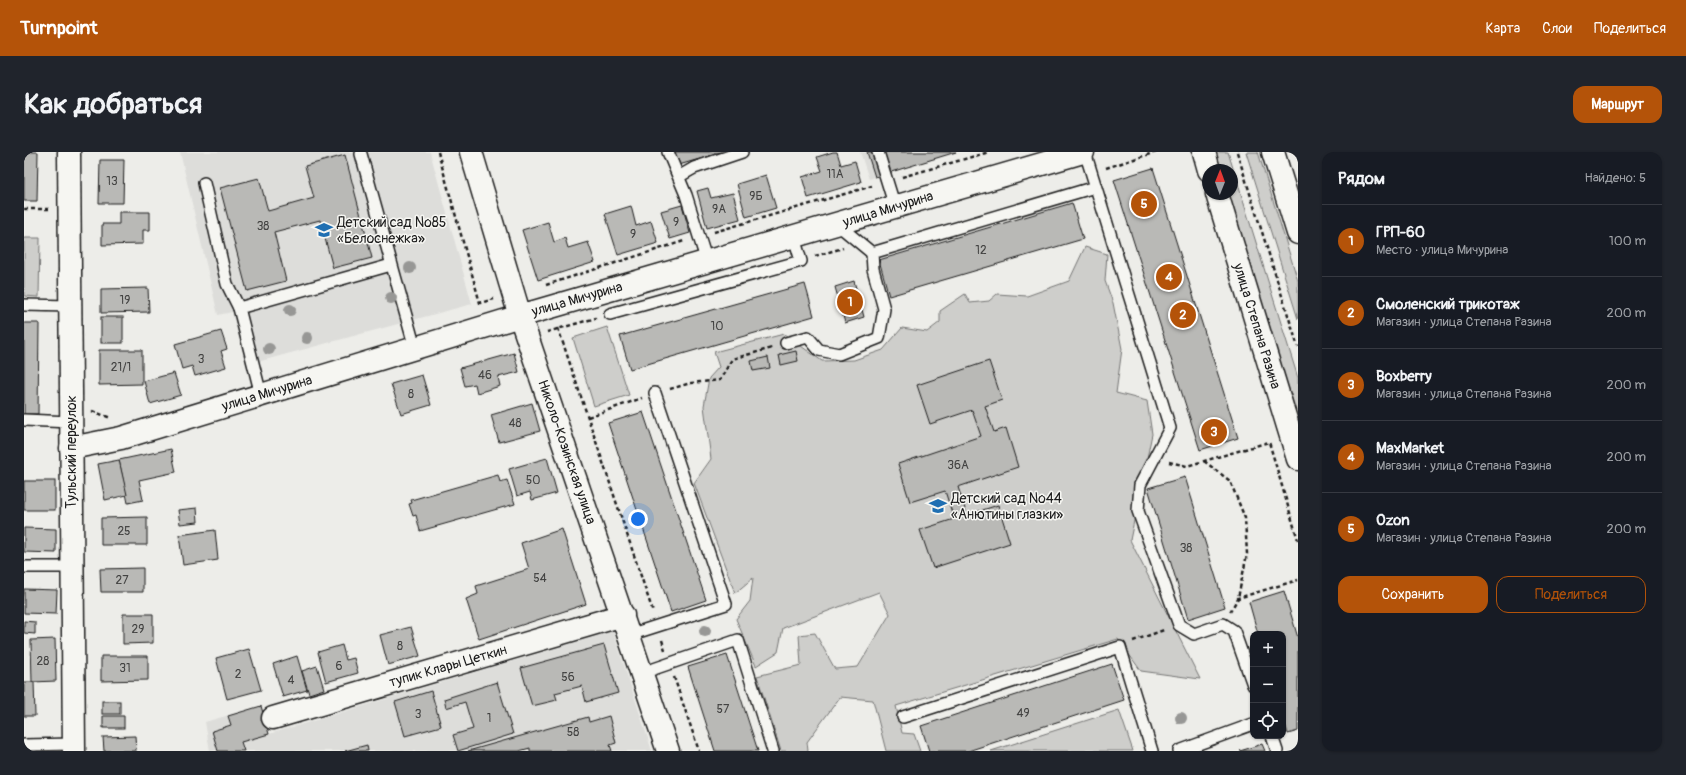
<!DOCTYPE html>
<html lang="ru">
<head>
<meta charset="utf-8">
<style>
  :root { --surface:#171b24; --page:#20242c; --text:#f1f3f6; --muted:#9ea1a6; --line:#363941; --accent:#b45309 }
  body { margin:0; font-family:Pangolin,sans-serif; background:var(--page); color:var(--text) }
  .controls { position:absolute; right:12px; bottom:12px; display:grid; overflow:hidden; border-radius:8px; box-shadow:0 1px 3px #0004 }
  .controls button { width:36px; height:36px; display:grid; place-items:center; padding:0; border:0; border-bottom:1px solid var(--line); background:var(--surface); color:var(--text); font:20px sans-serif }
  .compass { position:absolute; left:1178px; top:12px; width:36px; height:36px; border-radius:50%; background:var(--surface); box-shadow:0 1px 3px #0004; rotate:1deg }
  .you { position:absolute; left:614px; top:367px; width:14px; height:14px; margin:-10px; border:3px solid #fff; border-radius:50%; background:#1a73e8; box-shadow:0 0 0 6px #1a73e833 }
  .badge { display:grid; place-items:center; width:26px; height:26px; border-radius:50%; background:var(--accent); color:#fff; font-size:13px; font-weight:700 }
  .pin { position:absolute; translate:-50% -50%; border:2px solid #fff; box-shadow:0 1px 4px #0006 }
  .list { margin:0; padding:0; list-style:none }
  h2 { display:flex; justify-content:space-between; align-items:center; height:52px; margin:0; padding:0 16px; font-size:17px }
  h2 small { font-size:13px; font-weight:400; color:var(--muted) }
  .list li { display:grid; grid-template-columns:26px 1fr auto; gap:12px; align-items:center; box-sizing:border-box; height:72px; padding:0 16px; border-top:1px solid var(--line) }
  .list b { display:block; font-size:15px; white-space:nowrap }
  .list p { margin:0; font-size:13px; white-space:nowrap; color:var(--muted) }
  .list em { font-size:13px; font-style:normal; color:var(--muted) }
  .actions { display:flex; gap:8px; padding:12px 16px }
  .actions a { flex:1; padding:9px 0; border:1px solid var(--accent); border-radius:12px; text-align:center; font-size:14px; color:var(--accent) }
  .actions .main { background:var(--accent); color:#fff }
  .icon { flex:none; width:22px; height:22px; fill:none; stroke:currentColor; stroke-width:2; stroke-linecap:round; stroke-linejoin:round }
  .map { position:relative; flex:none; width:1274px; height:599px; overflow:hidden; border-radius:12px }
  header { display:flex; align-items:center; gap:24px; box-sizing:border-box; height:56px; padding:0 20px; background:var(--accent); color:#fff }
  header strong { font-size:19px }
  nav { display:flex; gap:22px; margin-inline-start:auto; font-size:14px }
  .intro { display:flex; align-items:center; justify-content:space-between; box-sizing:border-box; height:96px; padding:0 24px }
  h1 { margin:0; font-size:28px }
  .button { padding:10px 18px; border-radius:12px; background:var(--accent); color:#fff; font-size:14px; font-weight:700 }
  main { display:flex; gap:24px; padding:0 24px }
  aside { flex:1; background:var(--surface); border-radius:12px; box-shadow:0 1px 3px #0004 }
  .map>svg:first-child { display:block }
  .built { fill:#ddddda }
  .green { fill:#cececb; stroke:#757574 }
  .building { fill:#b9b9b6; stroke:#1c1c1c }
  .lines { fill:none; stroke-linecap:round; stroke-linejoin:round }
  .lane-casing { stroke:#1c1c1c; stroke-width:14 }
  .street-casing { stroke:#1c1c1c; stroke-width:25 }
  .secondary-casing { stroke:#1c1c1c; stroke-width:25 }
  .path { stroke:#1c1c1c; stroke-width:2.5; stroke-dasharray:4 3; stroke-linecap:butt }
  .lane { stroke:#f6f6f2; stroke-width:11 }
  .street { stroke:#f6f6f2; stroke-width:22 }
  .secondary { stroke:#f6f6f2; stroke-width:22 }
  .tree { fill:#979795 }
  .labels { text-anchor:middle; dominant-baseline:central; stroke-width:3; stroke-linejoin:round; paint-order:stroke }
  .number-label { font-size:12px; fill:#434342 }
  .street-label { font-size:14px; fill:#1c1c1c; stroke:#f6f6f2 }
  .poi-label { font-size:14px; fill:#1c1c1c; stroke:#f6f6f2; text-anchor:start }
</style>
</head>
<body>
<header>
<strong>Turnpoint</strong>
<nav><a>Карта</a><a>Слои</a><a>Поделиться</a></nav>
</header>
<div class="intro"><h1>Как добраться</h1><a class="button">Маршрут</a></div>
<main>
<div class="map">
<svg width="1274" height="599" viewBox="0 0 1274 599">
  <rect width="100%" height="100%" fill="#edede9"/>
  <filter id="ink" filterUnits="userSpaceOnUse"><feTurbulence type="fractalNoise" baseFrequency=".025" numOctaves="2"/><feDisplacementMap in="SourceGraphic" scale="8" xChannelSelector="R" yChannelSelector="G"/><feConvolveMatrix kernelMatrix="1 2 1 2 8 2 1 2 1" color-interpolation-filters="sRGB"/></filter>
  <g filter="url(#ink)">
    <g class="built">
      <polygon points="156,0 406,0 448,152 222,213 208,160 194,163"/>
      <polygon points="836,0 935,0 845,27"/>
      <polygon points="589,479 628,599 186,599 181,570 237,554 245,582"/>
    </g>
    <g class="green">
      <polygon points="1191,0 1204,0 1274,226 1274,271 1204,42 1208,42 1208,18 1197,18"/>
      <polygon points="1222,0 1234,0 1274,129 1274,167"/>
      <polygon points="0,86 16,86 15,145 0,144"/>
      <polygon points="1061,95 1083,102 1081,129 1089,151 1098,197 1092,241 1123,249 1128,282 1106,388 1176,527 1117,519 1094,487 872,554 878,581 890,582 896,599 862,599 849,548 816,545 783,590 784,599 757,599 733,524 777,513 775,483 791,481 811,517 834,515 866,462 855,440 759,476 754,500 732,514 712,467 726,449 729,426 711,441 670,331 687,307 680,254 685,226 695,215 690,200 760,182 798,209 830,208 859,198 878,176 903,180 916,170 916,159 941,142 946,151 965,149 973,142 1003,144 1045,129"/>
      <polygon points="583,175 605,243 570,254 549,186"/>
      <polygon points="1095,558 1109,599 967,599"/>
    </g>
    <g class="building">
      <polygon points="0,0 14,0 13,49 0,49"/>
      <polygon points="651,0 699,0 655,13"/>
      <polygon points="809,0 813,0 817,13 831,9 837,30 784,46 778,25 798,19 793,5"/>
      <polygon points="843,0 932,0 851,25"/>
      <polygon points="321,3 348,106 309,116 296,68 250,80 262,129 223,139 196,36 235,26 244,59 290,46 281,14"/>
      <polygon points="76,8 100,8 99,51 75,51"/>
      <polygon points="1129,16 1214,286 1176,298 1090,28"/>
      <polygon points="742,23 752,56 722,65 713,32"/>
      <polygon points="684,36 687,46 709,41 716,67 683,76 673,39"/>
      <polygon points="1048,51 1059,87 865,144 855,108"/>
      <polygon points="658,53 666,81 646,87 637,59"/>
      <polygon points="607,54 612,74 627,69 634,91 594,103 581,62"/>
      <polygon points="95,60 126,60 126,78 119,78 119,92 78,93 78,72 95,72"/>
      <polygon points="524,70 530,90 541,86 544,96 564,90 571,110 514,128 498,78"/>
      <polygon points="830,129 840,165 821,171 811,135"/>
      <polygon points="781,132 790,164 606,217 596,184"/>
      <polygon points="124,136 125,160 77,161 77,137"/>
      <rect x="77" y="165" width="22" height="26"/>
      <polygon points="0,171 15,171 14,262 0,262"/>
      <polygon points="197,179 203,197 197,199 202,215 171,224 168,214 158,217 151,192"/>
      <polygon points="75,198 118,198 118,232 75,233"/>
      <polygon points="772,199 774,209 757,213 755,203"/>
      <polygon points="490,201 495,220 474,225 476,234 453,241 451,232 441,234 436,216"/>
      <polygon points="744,205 746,216 729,219 727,209"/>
      <polygon points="965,209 978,248 961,254 970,280 982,276 994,315 934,335 943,363 974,353 986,391 909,416 896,378 930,367 921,339 886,350 874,312 957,284 948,258 906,272 893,233"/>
      <polygon points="150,221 157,243 126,252 120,229"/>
      <polygon points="398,223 407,253 377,262 367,232"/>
      <polygon points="508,251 516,279 475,290 467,263"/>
      <polygon points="619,260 682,448 647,460 584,271"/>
      <polygon points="147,297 152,320 115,328 119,348 104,351 95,308"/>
      <polygon points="523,306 533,341 508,348 506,340 493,344 485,317"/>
      <polygon points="95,308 103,343 81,348 74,312"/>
      <polygon points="474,323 476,330 483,328 491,352 396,379 392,363 389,364 385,352 388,351 387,348"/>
      <polygon points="1161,325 1201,455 1164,467 1124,336"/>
      <rect x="0" y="329" width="31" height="29"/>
      <polygon points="173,356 174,370 156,372 154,358"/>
      <polygon points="123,365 123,393 77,393 77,366"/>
      <polygon points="0,376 32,377 32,401 0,400"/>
      <polygon points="538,377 562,452 455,487 442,447 454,442 452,434 505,417 497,391"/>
      <polygon points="191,378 194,408 159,413 155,383"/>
      <polygon points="119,416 119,440 77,440 76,417"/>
      <polygon points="0,437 33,438 32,462 0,461"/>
      <polygon points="1260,439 1274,486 1274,579 1264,582 1259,565 1259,482 1234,482 1225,450"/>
      <polygon points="99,462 129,462 129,491 99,492"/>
      <polygon points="0,469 11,470 11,482 0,481"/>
      <polygon points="387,475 396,504 364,513 356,483"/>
      <polygon points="31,487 32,529 8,530 7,488"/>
      <polygon points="318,493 322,508 330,506 334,521 302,530 294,500"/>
      <polygon points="580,493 594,541 562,550 558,534 531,541 533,548 508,554 497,516"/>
      <polygon points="225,497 237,538 203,547 192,506"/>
      <polygon points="703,503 734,599 691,599 664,515"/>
      <polygon points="77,504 124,504 124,528 77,529"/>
      <polygon points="273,504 283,538 259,545 249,512"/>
      <polygon points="1088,512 1100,548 944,599 905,599 897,574"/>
      <polygon points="293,514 300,537 285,542 278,519"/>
      <polygon points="0,530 10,530 11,564 0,564"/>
      <polygon points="473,530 489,582 434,599 429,583 449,577 441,550 422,556 420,547"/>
      <polygon points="407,539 417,574 381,584 371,550"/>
      <rect x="78" y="549" width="18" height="13"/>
      <polygon points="237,554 245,582 217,590 220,599 194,599 188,579 207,573 204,564"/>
      <rect x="79" y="564" width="21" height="12"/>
      <polygon points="585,564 592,591 586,593 588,599 506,599 506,596 495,599 444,599 564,565 565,570"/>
      <polygon points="111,584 112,599 80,599 79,585"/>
      <polygon points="1238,592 1241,599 1216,599"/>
      <polygon points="343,593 344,599 321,599"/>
    </g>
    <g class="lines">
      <g class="lane-casing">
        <g id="lane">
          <polyline points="644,0 662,43 683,110"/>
          <polyline points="854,0 871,55"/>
          <polyline points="1061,0 1146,276 1116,333 1114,359 1155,473 1170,482 1199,472 1210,479 1229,533"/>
          <polyline points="337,2 391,196"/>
          <polyline points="656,24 670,16 718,0"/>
          <polyline points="180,31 203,132 215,156"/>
          <polyline points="813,72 848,101 1071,35"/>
          <polyline points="0,153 46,154"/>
          <polyline points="586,162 777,109 770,85"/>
          <polyline points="762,191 784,185 795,198 815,202 855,186 860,157 849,117 848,101"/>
          <polyline points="237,243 215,156 367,113"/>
          <polyline points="0,268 47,270"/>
          <polyline points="0,415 48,415"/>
          <polyline points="605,483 702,452 631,241"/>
          <polyline points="618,521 714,488 749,599"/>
          <polyline points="879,565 1096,495 1128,599"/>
          <polyline points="1248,584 1253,599"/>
          <polyline points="0,593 50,592"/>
          <polyline points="1155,599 1229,572"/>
        </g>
      </g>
      <g class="street-casing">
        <g id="street">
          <polyline points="45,0 50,599"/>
          <polyline points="447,0 496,164 644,599"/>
          <polyline points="47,296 97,286 496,164 1059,0"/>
          <polyline points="249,566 599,463"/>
        </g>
      </g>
      <g class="secondary-casing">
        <g id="secondary">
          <polyline points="1180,0 1185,18"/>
          <polyline points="1249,0 1274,81"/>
          <polyline points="1193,42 1274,307"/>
        </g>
      </g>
      <g class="path">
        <polyline points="414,0 456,151 470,147"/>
        <polyline points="1213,0 1274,195"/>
        <polyline points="1082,16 1132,0"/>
        <polyline points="878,25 965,0"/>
        <polyline points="0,57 26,57"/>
        <polyline points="690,80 848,34"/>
        <polyline points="791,104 819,96"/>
        <polyline points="522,133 660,89"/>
        <polyline points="534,176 629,460"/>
        <polyline points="523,180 572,166"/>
        <polyline points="646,237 667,231 696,228 708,207 748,196"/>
        <polyline points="68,259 87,266"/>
        <polyline points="564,265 618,246"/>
        <polyline points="1180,309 1206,329 1221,366 1223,402 1214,446"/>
        <polyline points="1145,310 1163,314 1245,290 1274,388"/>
        <polyline points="1206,460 1214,446 1274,428"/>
        <polyline points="638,488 641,498"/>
        <polyline points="1109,489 1140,478"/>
        <polyline points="650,525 675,599"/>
      </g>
      <use href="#lane" class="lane"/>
      <use href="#street" class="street"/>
      <use href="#secondary" class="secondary"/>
    </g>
    <g class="tree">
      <circle cx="386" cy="116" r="6"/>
      <circle cx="367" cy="146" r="6"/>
      <circle cx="266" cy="158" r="6"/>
      <circle cx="283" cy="186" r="6"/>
      <circle cx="245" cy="197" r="6"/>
      <circle cx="681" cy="479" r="6"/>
      <circle cx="1157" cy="566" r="6"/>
    </g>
  </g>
  <defs>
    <g id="school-bare" transform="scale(1.38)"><path d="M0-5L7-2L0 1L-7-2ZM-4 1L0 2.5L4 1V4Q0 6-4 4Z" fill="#1f6fb2" stroke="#f6f6f2" stroke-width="2.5" paint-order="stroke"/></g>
  </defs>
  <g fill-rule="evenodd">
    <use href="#school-bare" x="300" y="78"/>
    <use href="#school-bare" x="914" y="354"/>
  </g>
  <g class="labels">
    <g class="number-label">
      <text x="811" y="22">11А</text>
      <text x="88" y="29">13</text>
      <text x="732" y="44">9Б</text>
      <text x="695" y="57">9А</text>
      <text x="652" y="70">9</text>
      <text x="239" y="74">38</text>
      <text x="609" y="82">9</text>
      <text x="957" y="98">12</text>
      <text x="101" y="148">19</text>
      <text x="693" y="174">10</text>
      <text x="177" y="207">3</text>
      <text x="97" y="215">21/1</text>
      <text x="461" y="223">46</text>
      <text x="387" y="242">8</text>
      <text x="491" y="271">48</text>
      <text x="934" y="313">36А</text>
      <text x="509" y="328">50</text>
      <text x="100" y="379">25</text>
      <text x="1162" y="396">38</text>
      <text x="516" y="426">54</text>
      <text x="98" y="428">27</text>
      <text x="114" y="477">29</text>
      <text x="376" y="494">8</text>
      <text x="19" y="509">28</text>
      <text x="315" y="514">6</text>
      <text x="101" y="516">31</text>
      <text x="214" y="522">2</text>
      <text x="544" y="525">56</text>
      <text x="267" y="528">4</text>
      <text x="699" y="557">57</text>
      <text x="999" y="561">49</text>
      <text x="394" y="562">3</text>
      <text x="465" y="566">1</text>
      <text x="549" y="580">58</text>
    </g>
    <g class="street-label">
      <text transform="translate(864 57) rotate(-17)">улица Мичурина</text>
      <text transform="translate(553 147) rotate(-16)">улица Мичурина</text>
      <text transform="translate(1233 174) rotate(73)">улица Степана Разина</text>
      <text transform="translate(243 241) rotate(-17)">улица Мичурина</text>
      <text transform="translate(47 300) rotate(-90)">Тульский переулок</text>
      <text transform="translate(543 300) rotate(71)">Николо-Козинская улица</text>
      <text transform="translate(424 514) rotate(-16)">тупик Клары Цеткин</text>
    </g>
    <g class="poi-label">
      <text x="313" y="70">Детский сад №85<tspan x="313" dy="16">«Белоснежка»</tspan></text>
      <text x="927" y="346">Детский сад №44<tspan x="927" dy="16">«Анютины глазки»</tspan></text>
    </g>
  </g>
</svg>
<div class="controls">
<button>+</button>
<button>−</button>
<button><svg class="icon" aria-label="locate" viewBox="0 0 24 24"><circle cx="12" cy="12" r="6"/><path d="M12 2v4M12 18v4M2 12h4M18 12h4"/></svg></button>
</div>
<svg class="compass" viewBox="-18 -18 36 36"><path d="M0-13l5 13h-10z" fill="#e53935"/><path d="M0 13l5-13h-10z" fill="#9ea1a6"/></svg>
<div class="you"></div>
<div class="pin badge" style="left:826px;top:150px">1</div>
<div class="pin badge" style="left:1159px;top:163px">2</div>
<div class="pin badge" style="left:1190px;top:280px">3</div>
<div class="pin badge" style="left:1145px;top:125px">4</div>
<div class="pin badge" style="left:1120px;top:52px">5</div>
</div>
<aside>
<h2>Рядом<small>Найдено: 5</small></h2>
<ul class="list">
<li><span class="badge">1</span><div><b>ГРП-60</b><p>Место · улица Мичурина</p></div><em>100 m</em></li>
<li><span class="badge">2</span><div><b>Смоленский трикотаж</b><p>Магазин · улица Степана Разина</p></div><em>200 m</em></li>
<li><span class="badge">3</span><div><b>Boxberry</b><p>Магазин · улица Степана Разина</p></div><em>200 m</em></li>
<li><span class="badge">4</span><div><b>MaxMarket</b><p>Магазин · улица Степана Разина</p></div><em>200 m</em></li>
<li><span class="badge">5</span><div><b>Ozon</b><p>Магазин · улица Степана Разина</p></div><em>200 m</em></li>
</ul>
<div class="actions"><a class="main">Сохранить</a><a>Поделиться</a></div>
</aside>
</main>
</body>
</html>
